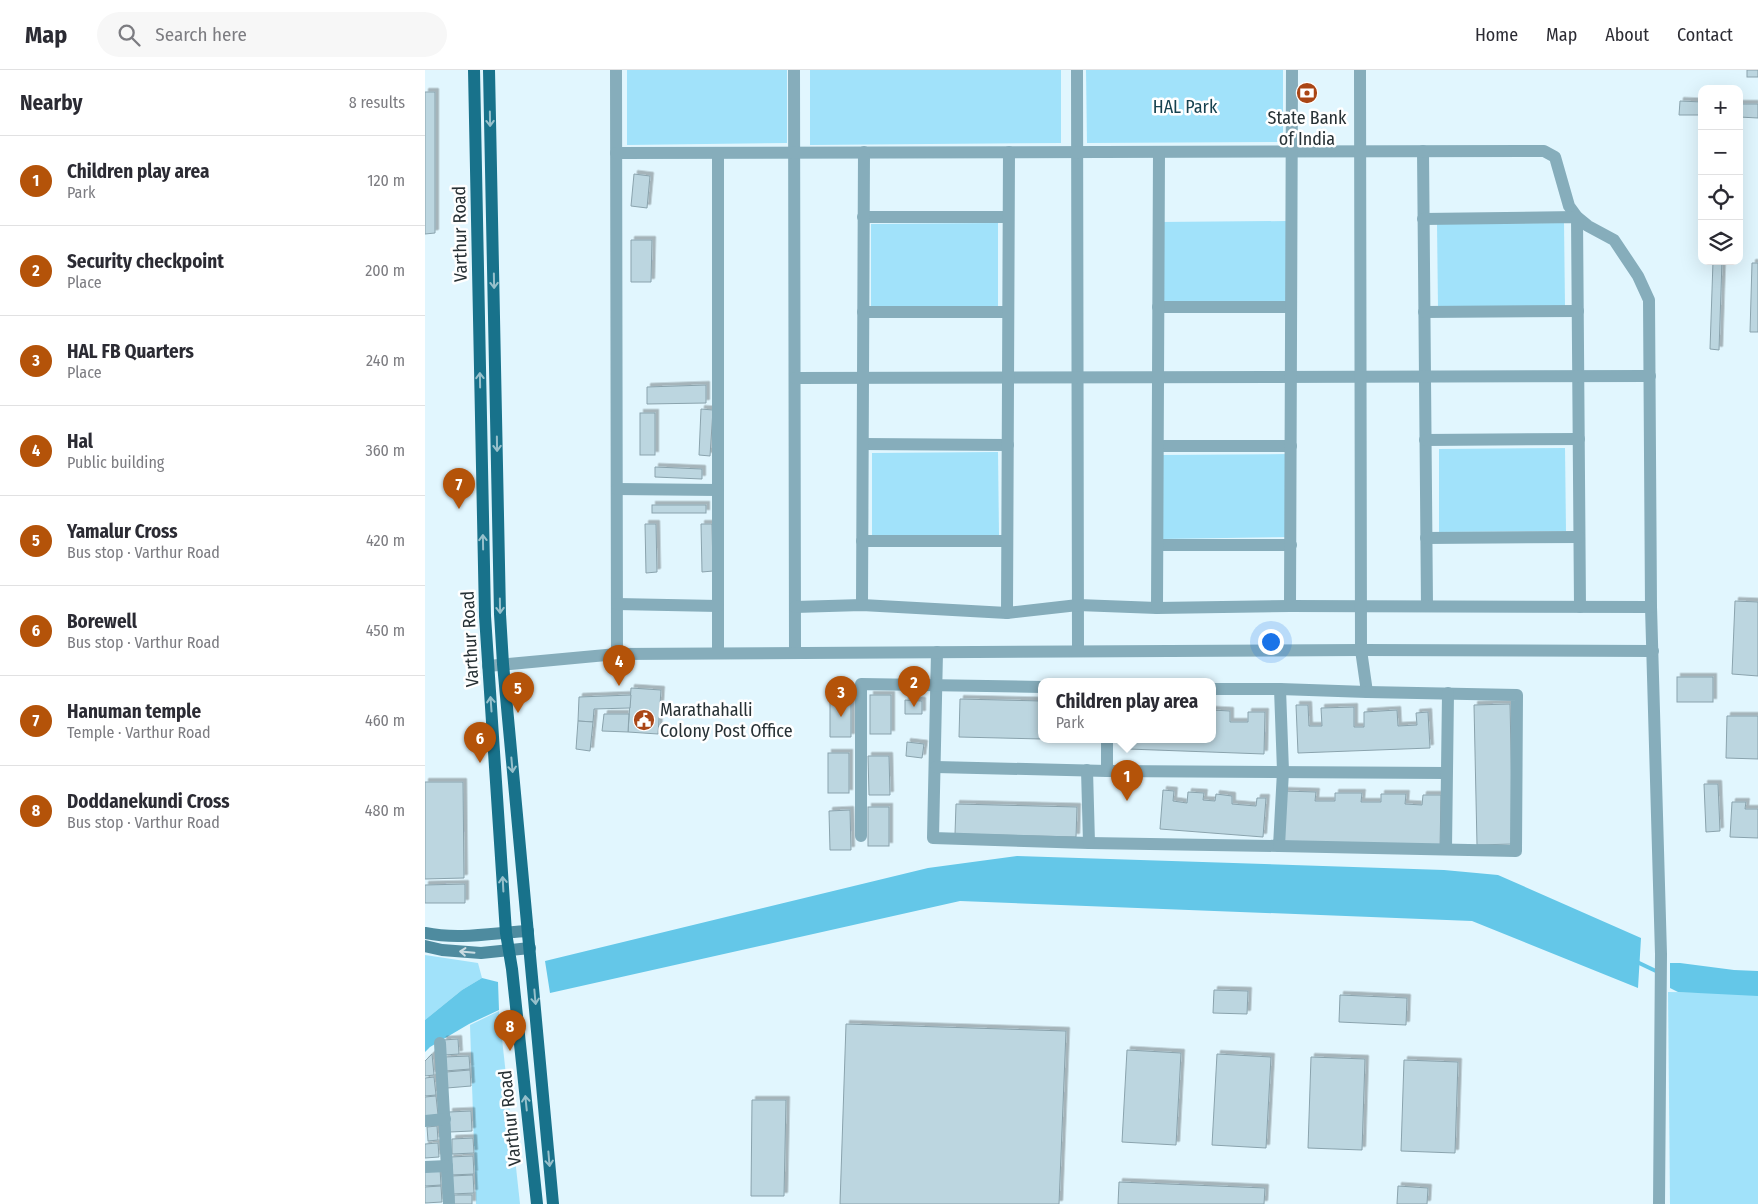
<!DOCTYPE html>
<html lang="en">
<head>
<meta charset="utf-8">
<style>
  :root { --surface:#fff; --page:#f7f7f7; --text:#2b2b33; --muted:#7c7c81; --line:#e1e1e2; --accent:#b45309 }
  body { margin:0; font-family:"Fira Sans Condensed",sans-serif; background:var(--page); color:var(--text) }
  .controls { position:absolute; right:15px; top:15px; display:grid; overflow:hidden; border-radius:10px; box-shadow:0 5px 20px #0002 }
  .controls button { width:45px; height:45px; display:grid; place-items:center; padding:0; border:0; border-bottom:1px solid var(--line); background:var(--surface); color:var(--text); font:25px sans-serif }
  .you { position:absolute; left:845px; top:571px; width:18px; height:18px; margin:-12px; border:4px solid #fff; border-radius:50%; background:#1a73e8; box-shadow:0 0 0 8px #1a73e833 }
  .badge { display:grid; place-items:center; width:32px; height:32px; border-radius:50%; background:var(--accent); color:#fff; font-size:16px; font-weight:700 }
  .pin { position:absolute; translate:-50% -41px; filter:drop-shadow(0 1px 2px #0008) }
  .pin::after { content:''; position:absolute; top:26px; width:18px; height:15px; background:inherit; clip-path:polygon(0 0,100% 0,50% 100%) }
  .popup { position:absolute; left:613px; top:608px; width:178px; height:65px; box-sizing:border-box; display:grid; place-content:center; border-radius:10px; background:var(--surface); filter:drop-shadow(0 1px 4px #0005); font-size:16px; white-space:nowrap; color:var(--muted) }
  .popup b { font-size:19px; color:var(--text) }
  .popup::after { content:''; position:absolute; left:50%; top:100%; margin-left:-10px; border:10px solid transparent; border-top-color:var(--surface) }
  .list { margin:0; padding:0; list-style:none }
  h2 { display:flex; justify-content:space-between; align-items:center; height:65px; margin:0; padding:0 20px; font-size:21px }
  h2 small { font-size:16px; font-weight:400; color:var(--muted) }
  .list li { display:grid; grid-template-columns:32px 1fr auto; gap:15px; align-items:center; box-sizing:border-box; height:90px; padding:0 20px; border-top:1px solid var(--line) }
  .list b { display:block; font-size:19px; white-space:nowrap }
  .list p { margin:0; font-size:16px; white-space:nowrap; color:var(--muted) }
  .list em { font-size:16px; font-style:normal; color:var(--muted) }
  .icon { flex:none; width:28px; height:28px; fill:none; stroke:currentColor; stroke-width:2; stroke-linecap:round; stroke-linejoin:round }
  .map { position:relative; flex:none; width:1333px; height:1134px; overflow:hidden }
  header { display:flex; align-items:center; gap:30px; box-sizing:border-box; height:70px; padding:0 25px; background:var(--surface); border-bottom:1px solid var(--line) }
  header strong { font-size:24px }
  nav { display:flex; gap:28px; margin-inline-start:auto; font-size:18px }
  .search { width:350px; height:45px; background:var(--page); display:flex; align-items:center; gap:12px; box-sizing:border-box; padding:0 18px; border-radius:28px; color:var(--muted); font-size:19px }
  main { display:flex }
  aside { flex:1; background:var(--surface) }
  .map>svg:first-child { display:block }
  .green { fill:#a1e2fa }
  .water { fill:#64c7e8 }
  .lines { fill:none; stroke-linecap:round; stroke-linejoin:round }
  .stream { stroke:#64c7e8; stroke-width:4 }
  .building { fill:#bcd6e0; stroke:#8aa3ad; filter:url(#shadow) }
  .street { stroke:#86adbb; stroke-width:12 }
  .secondary { stroke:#4e8b9f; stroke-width:12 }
  .primary { stroke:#18728b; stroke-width:12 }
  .oneway { stroke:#97c0cb }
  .oneway2 { stroke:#cadce2 }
  .labels { text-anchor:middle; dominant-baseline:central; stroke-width:5; stroke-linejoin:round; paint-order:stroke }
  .park-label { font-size:18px; fill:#164250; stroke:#fff }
  .poi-label { font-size:18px; fill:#273135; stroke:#fff }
  .street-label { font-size:18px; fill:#273135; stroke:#fff }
</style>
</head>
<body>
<header>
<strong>Map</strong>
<div class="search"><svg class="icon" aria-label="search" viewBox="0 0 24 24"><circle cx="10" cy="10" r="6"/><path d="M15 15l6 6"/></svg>Search here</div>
<nav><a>Home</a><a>Map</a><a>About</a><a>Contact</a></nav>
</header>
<main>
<aside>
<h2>Nearby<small>8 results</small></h2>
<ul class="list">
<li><span class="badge">1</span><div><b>Children play area</b><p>Park</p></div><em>120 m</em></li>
<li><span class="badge">2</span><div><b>Security checkpoint</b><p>Place</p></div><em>200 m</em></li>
<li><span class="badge">3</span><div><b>HAL FB Quarters</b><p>Place</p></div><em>240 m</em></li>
<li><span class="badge">4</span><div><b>Hal</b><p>Public building</p></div><em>360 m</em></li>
<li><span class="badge">5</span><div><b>Yamalur Cross</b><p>Bus stop · Varthur Road</p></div><em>420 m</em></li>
<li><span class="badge">6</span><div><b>Borewell</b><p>Bus stop · Varthur Road</p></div><em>450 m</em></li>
<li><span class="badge">7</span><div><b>Hanuman temple</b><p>Temple · Varthur Road</p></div><em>460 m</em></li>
<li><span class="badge">8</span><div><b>Doddanekundi Cross</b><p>Bus stop · Varthur Road</p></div><em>480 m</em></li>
</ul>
</aside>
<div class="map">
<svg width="1333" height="1134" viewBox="0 0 1333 1134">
  <defs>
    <filter id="shadow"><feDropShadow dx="3.5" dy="-3.5" stdDeviation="0" flood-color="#0004"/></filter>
  </defs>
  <rect width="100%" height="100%" fill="#e1f6fe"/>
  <g class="green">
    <polygon points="202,0 362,0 362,73 202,75"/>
    <polygon points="385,0 636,0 636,73 385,75"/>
    <polygon points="661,0 858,0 858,72 662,73"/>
    <polygon points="861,151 862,234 735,235 734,152"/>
    <polygon points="573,153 573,236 446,237 446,154"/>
    <polygon points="1139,153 1140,236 1013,237 1012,154"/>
    <polygon points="1140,378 1141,461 1014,462 1014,379"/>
    <polygon points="573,382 574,465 447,466 447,383"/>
    <polygon points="864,384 864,467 738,469 737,385"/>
    <polygon points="0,885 53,893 57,908 37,920 0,950"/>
    <polygon points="1243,922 1333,923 1333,1134 1245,1134"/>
    <polygon points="74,941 95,1134 51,1134 45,955"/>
  </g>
  <g class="water">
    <polygon points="592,786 1019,800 1073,805 1216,868 1213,918 1047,851 535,831 125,923 120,891 503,798"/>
    <polygon points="1245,893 1255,893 1309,900 1333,901 1333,926 1253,922 1245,918"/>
    <polygon points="57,908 73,912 74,940 44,954 5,977 0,982 0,950 37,920"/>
  </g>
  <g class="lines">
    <polyline class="stream" points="1212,892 1233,902"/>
  </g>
  <g class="building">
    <rect x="1322" y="0" width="11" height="7"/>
    <polygon points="0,22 10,22 10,163 0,164"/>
    <polygon points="1255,31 1277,32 1277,45 1254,45"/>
    <polygon points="1314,34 1333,34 1333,48 1314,47"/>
    <polygon points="209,104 225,106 222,138 206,136"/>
    <polygon points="206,170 227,170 226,212 206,212"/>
    <polygon points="1288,191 1297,191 1294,280 1285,279"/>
    <polygon points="1327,193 1333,193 1333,262 1325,262"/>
    <polygon points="281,315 281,333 222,334 222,317"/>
    <polygon points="276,339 288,340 285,386 274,385"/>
    <rect x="215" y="343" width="15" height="42"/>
    <polygon points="230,397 277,399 277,409 230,407"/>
    <rect x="227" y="435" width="54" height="8"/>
    <polygon points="220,454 231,454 232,502 221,503"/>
    <polygon points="276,454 287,454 288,501 277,502"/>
    <polygon points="1310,531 1333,532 1333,606 1307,604"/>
    <rect x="1252" y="607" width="36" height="25"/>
    <polygon points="206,618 236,620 233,664 203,662"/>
    <polygon points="206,625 205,638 169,639 168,652 153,651 154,627"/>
    <rect x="445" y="625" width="21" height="39"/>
    <polygon points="426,627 426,667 405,667 405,628"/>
    <polygon points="535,629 617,631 617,669 534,667"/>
    <polygon points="480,630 497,631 497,644 480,644"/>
    <polygon points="1085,634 1088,774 1052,775 1049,635"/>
    <polygon points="871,635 883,635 884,656 897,656 896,638 929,637 929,657 939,657 939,642 972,640 973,656 992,655 991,643 1003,642 1005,678 873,683"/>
    <polygon points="787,640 805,641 805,652 823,652 823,642 840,642 839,684 703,679 703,670 787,670"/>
    <polygon points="179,644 204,644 203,662 177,661"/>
    <polygon points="1302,646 1333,646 1333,689 1301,688"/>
    <polygon points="153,651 168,652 165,681 151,679"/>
    <polygon points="482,672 499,674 497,688 481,686"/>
    <rect x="403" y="683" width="21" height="40"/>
    <polygon points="443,686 464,686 465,725 444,725"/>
    <polygon points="0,712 38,712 39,808 0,809"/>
    <polygon points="1279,714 1293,714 1295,761 1281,762"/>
    <polygon points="738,720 749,721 748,731 762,733 763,722 779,723 778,730 790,731 791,724 807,726 807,734 831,736 832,728 841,728 838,767 735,759"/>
    <polygon points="859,721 891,722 890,731 910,731 910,723 937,723 936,732 956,732 956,724 981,724 980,734 997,735 998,725 1016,725 1015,778 857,774"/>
    <polygon points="1307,732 1321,732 1320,739 1333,739 1333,768 1305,767"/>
    <polygon points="531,734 652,737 651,767 530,764"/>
    <rect x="443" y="737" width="21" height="39"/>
    <polygon points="425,740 426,780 405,780 404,741"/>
    <polygon points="40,814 40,833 0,833 0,815"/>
    <polygon points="789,920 823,921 822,944 788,943"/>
    <polygon points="915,925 982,928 981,955 914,952"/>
    <polygon points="421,954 641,961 634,1134 415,1134"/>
    <polygon points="33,969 34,984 19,985 18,970"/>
    <polygon points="702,980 756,983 751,1075 697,1072"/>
    <polygon points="7,984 9,1005 0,1006 0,991"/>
    <polygon points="792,984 846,987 841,1078 787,1075"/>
    <polygon points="44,986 45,999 20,1001 19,987"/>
    <polygon points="886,987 940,989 937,1080 883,1078"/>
    <polygon points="979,990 1033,992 1030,1083 976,1081"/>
    <polygon points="45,1000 46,1016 22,1018 21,1002"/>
    <polygon points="9,1007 11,1025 0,1026 0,1008"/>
    <polygon points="11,1026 13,1045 0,1046 0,1027"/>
    <polygon points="327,1030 361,1030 359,1126 326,1126"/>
    <polygon points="46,1041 47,1061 25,1062 24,1042"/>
    <polygon points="12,1056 13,1070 3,1071 2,1057"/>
    <polygon points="48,1068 49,1083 27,1084 27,1069"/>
    <polygon points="13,1073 14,1087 0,1088 0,1074"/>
    <polygon points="48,1086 49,1104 26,1105 25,1087"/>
    <polygon points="15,1099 16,1115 0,1116 0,1100"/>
    <polygon points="48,1105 49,1123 27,1124 26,1106"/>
    <polygon points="694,1112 840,1118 839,1134 693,1134"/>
    <polygon points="16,1116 17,1132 0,1133 0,1117"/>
    <polygon points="973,1116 1003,1118 1002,1134 972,1134"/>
    <rect x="29" y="1125" width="18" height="9"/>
  </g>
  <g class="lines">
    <g class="street">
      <polyline points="191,0 192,584"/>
      <polyline points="369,0 370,583"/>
      <polyline points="652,0 653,581"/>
      <polyline points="998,81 1002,536"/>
      <polyline points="191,83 1119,81 1130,87 1144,136 1152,147 1163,156 1189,170 1213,206 1224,230 1226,537 1236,884 1234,1134"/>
      <polyline points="293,83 293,583"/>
      <polyline points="438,147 583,147"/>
      <polyline points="998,149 1152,147 1155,537"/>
      <polyline points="733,237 866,237"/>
      <polyline points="438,242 583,242"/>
      <polyline points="999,242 1153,241"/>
      <polyline points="370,308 1225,306"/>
      <polyline points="1000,370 1154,369"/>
      <polyline points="438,374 583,375"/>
      <polyline points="733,376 866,376"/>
      <polyline points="192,419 293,420"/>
      <polyline points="1001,468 1154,467"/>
      <polyline points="437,471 582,471"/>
      <polyline points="733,475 866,475"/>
      <polyline points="192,534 293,536"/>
      <polyline points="437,535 439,82"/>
      <polyline points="865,536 867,0"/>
      <polyline points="370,537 437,535 582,543 653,535 732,538 865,536 1226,537"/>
      <polyline points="732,538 734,82"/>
      <polyline points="582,543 584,82"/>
      <polyline points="512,582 508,768 664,773 854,776 858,701 855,619 942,622 936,580 935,0"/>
      <polyline points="63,596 192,584 936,580 1228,581"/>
      <polyline points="787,619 855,619"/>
      <polyline points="511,697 682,701 1021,703"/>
      <polyline points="662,700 664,773"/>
      <polyline points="682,701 682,670"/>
      <polyline points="436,766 436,614 617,617"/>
      <polyline points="854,776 1091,781 1092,625 942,622"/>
      <polyline points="1021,779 1023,623"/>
      <polyline points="15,973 24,1134"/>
      <polyline points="0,1051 20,1049"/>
      <polyline points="0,1097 22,1096"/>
    </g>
    <g class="secondary">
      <path d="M0,863C34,870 68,863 103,861"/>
      <polyline points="0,876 17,880 56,883 105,878"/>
    </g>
    <g class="primary">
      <polyline points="49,0 60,546 81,863 87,899 112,1134"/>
      <polyline points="64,0 75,544 78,594 128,1134"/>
    </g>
  </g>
  <defs><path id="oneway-shaft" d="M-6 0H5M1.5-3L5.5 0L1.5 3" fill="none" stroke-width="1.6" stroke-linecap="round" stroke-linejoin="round" transform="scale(1.25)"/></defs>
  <g class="oneway">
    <use href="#oneway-shaft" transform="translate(65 49) rotate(89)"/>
    <use href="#oneway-shaft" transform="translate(69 211) rotate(89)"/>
    <use href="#oneway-shaft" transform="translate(55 310) rotate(-91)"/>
    <use href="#oneway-shaft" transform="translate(72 374) rotate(89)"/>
    <use href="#oneway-shaft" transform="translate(58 472) rotate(-91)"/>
    <use href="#oneway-shaft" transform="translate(75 536) rotate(89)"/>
    <use href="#oneway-shaft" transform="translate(66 634) rotate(-94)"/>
    <use href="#oneway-shaft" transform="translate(87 695) rotate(85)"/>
    <use href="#oneway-shaft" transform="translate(78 814) rotate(-93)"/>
    <use href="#oneway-shaft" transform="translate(110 927) rotate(85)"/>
    <use href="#oneway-shaft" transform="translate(101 1033) rotate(-96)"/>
    <use href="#oneway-shaft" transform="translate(124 1089) rotate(85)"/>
  </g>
  <use class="oneway2" href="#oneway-shaft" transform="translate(42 882) rotate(-175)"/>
  <defs>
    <g id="bank-disc" transform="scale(1.125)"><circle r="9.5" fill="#aa4616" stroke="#fff"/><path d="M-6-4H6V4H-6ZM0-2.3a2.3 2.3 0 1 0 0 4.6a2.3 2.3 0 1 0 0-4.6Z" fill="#fff"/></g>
    <g id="civic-disc" transform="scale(1.125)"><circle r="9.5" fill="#aa4616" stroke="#fff"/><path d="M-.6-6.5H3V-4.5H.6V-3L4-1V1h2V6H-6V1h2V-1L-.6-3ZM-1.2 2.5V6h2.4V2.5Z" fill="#fff"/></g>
  </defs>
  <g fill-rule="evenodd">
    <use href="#bank-disc" x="882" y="23"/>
    <use href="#civic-disc" x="219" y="650"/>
  </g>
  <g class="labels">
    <g class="park-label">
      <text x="760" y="37">HAL Park</text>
    </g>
    <g class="poi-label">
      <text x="882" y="48">State Bank<tspan x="882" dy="21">of India</tspan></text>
      <text x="235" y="640" text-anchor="start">Marathahalli<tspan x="235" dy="21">Colony Post Office</tspan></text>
    </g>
    <g class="street-label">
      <text transform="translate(35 164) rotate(-91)">Varthur Road</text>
      <text transform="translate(45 569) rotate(-93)">Varthur Road</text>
      <text transform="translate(85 1048) rotate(-96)">Varthur Road</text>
    </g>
  </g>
</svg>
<div class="controls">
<button>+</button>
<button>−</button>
<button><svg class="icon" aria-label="locate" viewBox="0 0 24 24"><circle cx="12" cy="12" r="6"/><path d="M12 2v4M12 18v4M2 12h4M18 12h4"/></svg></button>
<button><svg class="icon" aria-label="layers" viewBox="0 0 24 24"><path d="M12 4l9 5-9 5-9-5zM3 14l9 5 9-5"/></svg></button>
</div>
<div class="you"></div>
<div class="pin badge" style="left:702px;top:731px">1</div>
<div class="popup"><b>Children play area</b>Park</div>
<div class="pin badge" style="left:489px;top:637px">2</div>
<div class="pin badge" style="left:416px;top:647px">3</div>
<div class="pin badge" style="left:194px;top:616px">4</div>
<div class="pin badge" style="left:93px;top:643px">5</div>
<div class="pin badge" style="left:55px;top:693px">6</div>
<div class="pin badge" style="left:34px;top:439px">7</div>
<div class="pin badge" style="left:85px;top:981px">8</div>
</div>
</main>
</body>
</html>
